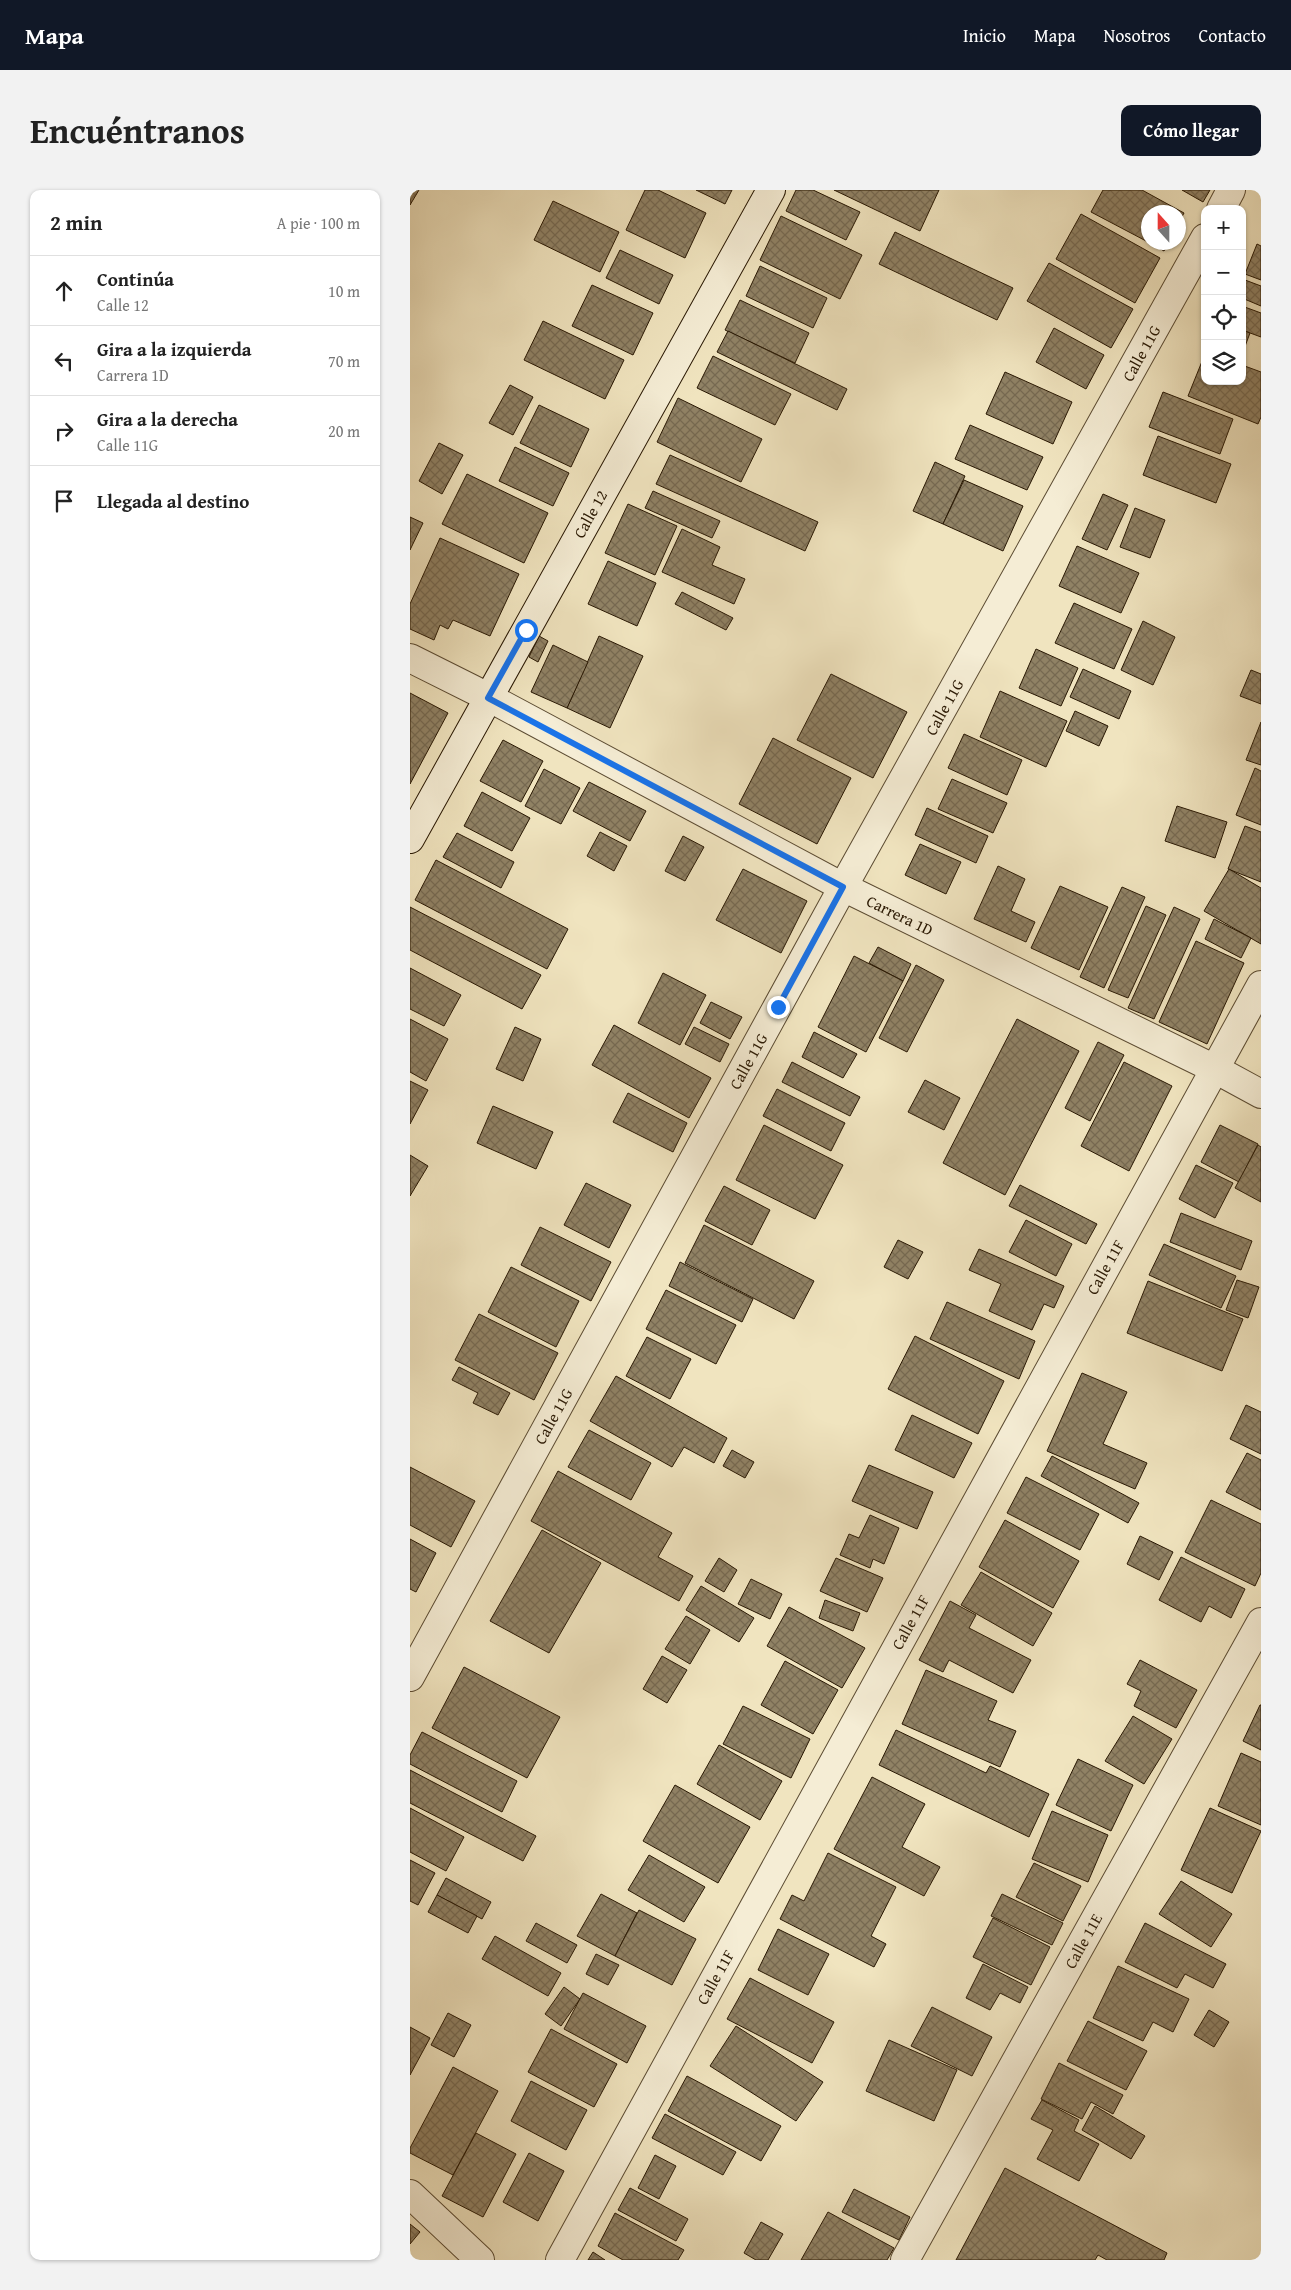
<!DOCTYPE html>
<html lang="es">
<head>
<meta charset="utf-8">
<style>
  :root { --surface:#fff; --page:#f2f2f2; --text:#222; --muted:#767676; --line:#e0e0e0; --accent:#111827 }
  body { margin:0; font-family:"Gentium Book Plus",serif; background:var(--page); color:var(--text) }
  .controls { position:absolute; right:15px; top:15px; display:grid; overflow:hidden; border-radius:10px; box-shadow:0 1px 4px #0004 }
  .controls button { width:45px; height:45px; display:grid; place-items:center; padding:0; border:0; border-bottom:1px solid var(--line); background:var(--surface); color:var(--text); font:25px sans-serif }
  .compass { position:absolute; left:731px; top:15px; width:45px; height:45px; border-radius:50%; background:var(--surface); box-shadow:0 1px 4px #0004; rotate:339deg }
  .stop { position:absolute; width:15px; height:15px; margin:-11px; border:4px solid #1a73e8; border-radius:50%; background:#fff }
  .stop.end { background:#1a73e8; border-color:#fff; box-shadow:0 1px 5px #0008 }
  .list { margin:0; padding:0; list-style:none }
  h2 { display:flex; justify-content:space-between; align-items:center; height:65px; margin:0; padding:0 20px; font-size:21px }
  h2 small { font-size:16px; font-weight:400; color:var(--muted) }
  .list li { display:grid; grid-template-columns:32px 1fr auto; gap:15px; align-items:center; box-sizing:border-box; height:70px; padding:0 20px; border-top:1px solid var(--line) }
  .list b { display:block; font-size:19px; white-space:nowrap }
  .list p { margin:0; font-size:16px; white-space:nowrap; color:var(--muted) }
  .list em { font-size:16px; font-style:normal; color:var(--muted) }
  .icon { flex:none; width:28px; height:28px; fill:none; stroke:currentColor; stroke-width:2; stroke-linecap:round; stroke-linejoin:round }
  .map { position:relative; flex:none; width:851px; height:2070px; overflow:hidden; border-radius:10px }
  header { display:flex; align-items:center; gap:30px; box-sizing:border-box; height:70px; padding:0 25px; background:var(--accent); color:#fff }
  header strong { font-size:24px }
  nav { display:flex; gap:28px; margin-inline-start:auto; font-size:18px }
  .intro { display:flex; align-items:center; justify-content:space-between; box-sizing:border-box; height:120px; padding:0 30px }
  h1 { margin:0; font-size:35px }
  .button { padding:12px 22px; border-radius:10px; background:var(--accent); color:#fff; font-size:18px; font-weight:700 }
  main { display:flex; gap:30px; padding:0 30px }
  aside { flex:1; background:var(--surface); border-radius:10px; box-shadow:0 1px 4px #0004 }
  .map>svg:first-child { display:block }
  .building { fill:url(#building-cross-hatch); stroke:#291803 }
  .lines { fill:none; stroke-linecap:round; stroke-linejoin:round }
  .street-casing { stroke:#5b4b32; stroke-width:30 }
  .secondary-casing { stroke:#291803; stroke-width:30 }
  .street { stroke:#f5edd5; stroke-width:28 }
  .secondary { stroke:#f5edd5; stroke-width:28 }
  .route { stroke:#1a73e8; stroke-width:6 }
  .labels { text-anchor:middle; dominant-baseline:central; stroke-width:5; stroke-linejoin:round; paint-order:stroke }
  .street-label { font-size:16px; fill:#291803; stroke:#f5edd5 }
</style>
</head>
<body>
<header>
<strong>Mapa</strong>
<nav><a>Inicio</a><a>Mapa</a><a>Nosotros</a><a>Contacto</a></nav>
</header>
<div class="intro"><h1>Encuéntranos</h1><a class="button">Cómo llegar</a></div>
<main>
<aside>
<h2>2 min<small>A pie · 100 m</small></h2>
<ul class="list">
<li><svg class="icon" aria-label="ahead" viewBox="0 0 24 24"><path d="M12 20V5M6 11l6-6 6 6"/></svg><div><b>Continúa</b><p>Calle 12</p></div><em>10 m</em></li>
<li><svg class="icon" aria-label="left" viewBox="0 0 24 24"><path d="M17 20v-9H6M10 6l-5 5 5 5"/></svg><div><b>Gira a la izquierda</b><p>Carrera 1D</p></div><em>70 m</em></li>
<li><svg class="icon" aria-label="right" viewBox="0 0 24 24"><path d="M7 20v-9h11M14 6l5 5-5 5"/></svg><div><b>Gira a la derecha</b><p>Calle 11G</p></div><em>20 m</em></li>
<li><svg class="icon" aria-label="arrive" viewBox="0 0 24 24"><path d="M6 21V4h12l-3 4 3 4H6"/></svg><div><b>Llegada al destino</b></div></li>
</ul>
</aside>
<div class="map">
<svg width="851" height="2070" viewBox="0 0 851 2070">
  <defs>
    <pattern id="building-cross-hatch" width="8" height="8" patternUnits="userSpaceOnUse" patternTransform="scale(1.25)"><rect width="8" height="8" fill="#908265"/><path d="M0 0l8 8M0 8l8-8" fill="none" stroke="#766951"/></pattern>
  </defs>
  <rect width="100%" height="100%" fill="#f0e4bf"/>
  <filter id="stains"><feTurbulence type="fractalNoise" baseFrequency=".004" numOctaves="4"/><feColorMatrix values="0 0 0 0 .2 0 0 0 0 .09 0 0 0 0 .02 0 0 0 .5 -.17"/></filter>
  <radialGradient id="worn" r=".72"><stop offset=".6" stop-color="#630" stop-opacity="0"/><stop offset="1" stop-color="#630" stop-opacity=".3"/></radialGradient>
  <g class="building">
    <polygon points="0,0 9,0 0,15"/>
    <polygon points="235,0 248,0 296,23 275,68 216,40"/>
    <polygon points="286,0 322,0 315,14"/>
    <polygon points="386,0 403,0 450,22 436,50 376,21"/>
    <polygon points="424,0 529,0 510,41"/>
    <polygon points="693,0 732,0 774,23 768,34 768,22 738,22 738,52 681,22"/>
    <polygon points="772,0 800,0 793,12"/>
    <polygon points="143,11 209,42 190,82 124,50"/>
    <polygon points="671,24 750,68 725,113 646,69"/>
    <polygon points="371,26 452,65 430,109 350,70"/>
    <polygon points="485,42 603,98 587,130 469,74"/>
    <polygon points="739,52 759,52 754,61"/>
    <polygon points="847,54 851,56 851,90 835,84"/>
    <polygon points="210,60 263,85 249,114 196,88"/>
    <polygon points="639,73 723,119 701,158 617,111"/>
    <polygon points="350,76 417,108 403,138 336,106"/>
    <polygon points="835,90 851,96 851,116 832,108 832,96"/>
    <polygon points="182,95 243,123 223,165 162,136"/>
    <polygon points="330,110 399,143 385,173 315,140"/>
    <polygon points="832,116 851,123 851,147 832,140"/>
    <polygon points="133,131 214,170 195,209 114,170"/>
    <polygon points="644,138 694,165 676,199 626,172"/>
    <polygon points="832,140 840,143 834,159 832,159"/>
    <polygon points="318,141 437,199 427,220 307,162"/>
    <polygon points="795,164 795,191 832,191 832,175 851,182 851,227 848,234 778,206"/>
    <polygon points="303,166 381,204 365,235 287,198"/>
    <polygon points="595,182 662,212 643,254 576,224"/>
    <polygon points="100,195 123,207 103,245 79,233"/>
    <polygon points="753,202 823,229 810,264 739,237"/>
    <polygon points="268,208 352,249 331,292 247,252"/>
    <polygon points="129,215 179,239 161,277 110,253"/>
    <polygon points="560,235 633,267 617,300 545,269"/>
    <polygon points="748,246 821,274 806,313 733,285"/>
    <polygon points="29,253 53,265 32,304 9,291"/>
    <polygon points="105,257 159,283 143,316 89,291"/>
    <polygon points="260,265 408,332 395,361 246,294"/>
    <polygon points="525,272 555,286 533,334 503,321"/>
    <polygon points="57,284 138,323 114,373 32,334"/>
    <polygon points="554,290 613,316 593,361 533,334"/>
    <polygon points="243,301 310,331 302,348 235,318"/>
    <polygon points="693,304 718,315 697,360 672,349"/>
    <polygon points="218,314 267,336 245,385 195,363"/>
    <polygon points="725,318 755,330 740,368 710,357"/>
    <polygon points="0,327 13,333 0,360"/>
    <polygon points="272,339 310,357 302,375 335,389 324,414 252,382"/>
    <polygon points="30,348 109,384 80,446 43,430 38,439 30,435 24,450 0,439 0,414"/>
    <polygon points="667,356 729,383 711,423 649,396"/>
    <polygon points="198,371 246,393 227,436 178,414"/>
    <polygon points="272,402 323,428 316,440 265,414"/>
    <polygon points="664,413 722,439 704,479 645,453"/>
    <polygon points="733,431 765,447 743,495 711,480"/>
    <polygon points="129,446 138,451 128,472 119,467"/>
    <polygon points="189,446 233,466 200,538 157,518"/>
    <polygon points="143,455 178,472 157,518 121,502"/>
    <polygon points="626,459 668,478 651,516 609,498"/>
    <polygon points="673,479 721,501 709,529 660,507"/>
    <polygon points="841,480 851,484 851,514 830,506"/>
    <polygon points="421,484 497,522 463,588 387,550"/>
    <polygon points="590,501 657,531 636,577 570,547"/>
    <polygon points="0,503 38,523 0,594"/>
    <polygon points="665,521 698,536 689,556 656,541"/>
    <polygon points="851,532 851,575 836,570"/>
    <polygon points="554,544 612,570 597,605 538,578"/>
    <polygon points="363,548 441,588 407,654 329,614"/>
    <polygon points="93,550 133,571 111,612 70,591"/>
    <polygon points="845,578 851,581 851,635 826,625"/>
    <polygon points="134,579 170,598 151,634 115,616"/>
    <polygon points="542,589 597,613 583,643 528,619"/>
    <polygon points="179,592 236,621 220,651 163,621"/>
    <polygon points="72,602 120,628 102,661 54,636"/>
    <polygon points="767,616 817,632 805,668 755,651"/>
    <polygon points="517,618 578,646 566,673 505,645"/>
    <polygon points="835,636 851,642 851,692 818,679"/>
    <polygon points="190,642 217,656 204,681 177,666"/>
    <polygon points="47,643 104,672 91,698 33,667"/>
    <polygon points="273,646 294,657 275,691 255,681"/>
    <polygon points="510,654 551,672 536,704 495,685"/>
    <polygon points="26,670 158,739 137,779 5,710"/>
    <polygon points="588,676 615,689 601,721 625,732 616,752 564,729"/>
    <polygon points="333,679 397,711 371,763 306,730"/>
    <polygon points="819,679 851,698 851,754 794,721"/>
    <polygon points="650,696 698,717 669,780 621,758"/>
    <polygon points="712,697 735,707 694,798 670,787"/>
    <polygon points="736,716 756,725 718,808 698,800"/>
    <polygon points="0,717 131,785 112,819 0,760"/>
    <polygon points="764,717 790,729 744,829 718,818"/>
    <polygon points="804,729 841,748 831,768 795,749"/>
    <polygon points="786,751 834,773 797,854 749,832"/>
    <polygon points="468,757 501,774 493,791 459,773"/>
    <polygon points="444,766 493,791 456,862 408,837"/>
    <polygon points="506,775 534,790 497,862 469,848"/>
    <polygon points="0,778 51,805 34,836 0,819"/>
    <polygon points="253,783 296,805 270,855 228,833"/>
    <polygon points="301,812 332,827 320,849 290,833"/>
    <polygon points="0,829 38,849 16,891 0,882"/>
    <polygon points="607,829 669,861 595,1005 533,973"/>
    <polygon points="204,835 301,888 279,928 182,875"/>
    <polygon points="105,837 131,849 113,891 86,879"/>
    <polygon points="284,837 319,854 310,872 275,854"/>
    <polygon points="404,842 447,864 433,888 392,867"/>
    <polygon points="688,852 714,865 680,931 655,918"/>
    <polygon points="382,872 450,907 440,926 372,892"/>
    <polygon points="714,872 762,896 719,981 671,956"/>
    <polygon points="515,890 550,908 534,940 498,922"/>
    <polygon points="0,891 18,900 0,934"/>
    <polygon points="367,899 435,933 421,961 353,926"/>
    <polygon points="218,903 277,933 263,962 203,932"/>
    <polygon points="83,916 143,942 126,979 67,953"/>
    <polygon points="354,935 433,975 405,1029 326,990"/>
    <polygon points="810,935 848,954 829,992 791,972"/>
    <polygon points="848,955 851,957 851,1012 825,998"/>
    <polygon points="0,965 18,976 0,1006"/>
    <polygon points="786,975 823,993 805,1028 769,1009"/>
    <polygon points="176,993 221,1015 199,1058 154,1035"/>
    <polygon points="610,995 687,1034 676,1054 599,1016"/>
    <polygon points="314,996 360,1020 342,1055 295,1031"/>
    <polygon points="771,1023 842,1051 831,1080 760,1052"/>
    <polygon points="616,1030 662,1054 646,1086 599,1062"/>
    <polygon points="294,1035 404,1091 384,1129 275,1073"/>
    <polygon points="130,1037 201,1072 181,1111 111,1075"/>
    <polygon points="488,1050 513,1062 498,1089 474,1077"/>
    <polygon points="754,1054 826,1086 811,1118 739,1085"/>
    <polygon points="569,1059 654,1096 644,1118 634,1114 622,1140 579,1121 591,1094 559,1080"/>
    <polygon points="270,1072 343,1109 332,1132 259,1096"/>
    <polygon points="101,1077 169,1111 146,1157 78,1122"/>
    <polygon points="827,1090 849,1097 838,1128 816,1120"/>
    <polygon points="738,1091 833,1129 812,1181 717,1143"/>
    <polygon points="256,1100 326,1135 306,1174 236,1139"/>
    <polygon points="537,1112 625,1151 609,1189 520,1149"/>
    <polygon points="69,1124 148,1163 124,1210 45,1170"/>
    <polygon points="505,1146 594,1191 568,1244 478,1199"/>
    <polygon points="237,1147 281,1169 260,1209 216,1186"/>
    <polygon points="49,1177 100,1203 88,1225 63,1213 68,1203 42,1190"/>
    <polygon points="672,1183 717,1202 693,1254 737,1273 725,1299 637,1261"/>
    <polygon points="206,1186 317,1248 304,1273 274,1257 262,1277 180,1231"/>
    <polygon points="836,1215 851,1222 851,1264 820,1249"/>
    <polygon points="502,1225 562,1253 544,1288 485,1260"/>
    <polygon points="179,1240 241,1273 221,1310 158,1277"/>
    <polygon points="322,1260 344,1272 335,1288 313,1276"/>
    <polygon points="837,1263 851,1270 851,1320 816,1302"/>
    <polygon points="642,1266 729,1313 718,1333 631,1286"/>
    <polygon points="459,1275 523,1302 507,1339 442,1311"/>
    <polygon points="0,1277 65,1311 41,1357 0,1335"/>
    <polygon points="148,1281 262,1343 248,1367 283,1386 269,1411 121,1331"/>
    <polygon points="616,1287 689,1324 670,1360 597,1323"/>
    <polygon points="801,1310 851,1334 851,1383 845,1396 775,1362"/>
    <polygon points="460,1325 489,1338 474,1374 463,1369 460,1378 430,1365 439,1344 449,1348"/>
    <polygon points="595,1330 669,1371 643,1418 569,1377"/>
    <polygon points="132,1340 191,1373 139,1463 80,1431"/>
    <polygon points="730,1346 763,1362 749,1390 717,1374"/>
    <polygon points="0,1349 26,1363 6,1402 0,1399"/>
    <polygon points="771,1367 835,1399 821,1428 799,1416 791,1432 749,1410"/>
    <polygon points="309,1368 327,1380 314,1402 295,1391"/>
    <polygon points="426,1368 473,1388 457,1422 410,1401"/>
    <polygon points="571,1382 642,1423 623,1456 551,1415"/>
    <polygon points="341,1389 372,1404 360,1429 328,1414"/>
    <polygon points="291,1396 344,1428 329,1452 276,1420"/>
    <polygon points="415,1410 450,1423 443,1441 409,1428"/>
    <polygon points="540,1411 566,1425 559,1438 621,1470 603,1503 539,1470 533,1482 509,1470"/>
    <polygon points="379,1417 455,1458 432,1498 357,1456"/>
    <polygon points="276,1426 300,1440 280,1474 255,1459"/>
    <polygon points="252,1466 277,1480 257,1513 233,1499"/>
    <polygon points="730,1470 787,1500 766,1538 724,1516 731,1501 717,1494"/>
    <polygon points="375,1471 428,1500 403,1544 351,1515"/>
    <polygon points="54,1477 150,1527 117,1588 22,1538"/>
    <polygon points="516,1480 587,1511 578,1530 606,1541 590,1577 492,1534"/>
    <polygon points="850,1515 851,1515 851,1560 833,1551"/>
    <polygon points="333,1516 400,1549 381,1588 313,1554"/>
    <polygon points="723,1526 762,1549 734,1594 695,1571"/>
    <polygon points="486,1540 576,1583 580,1576 639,1604 619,1647 469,1575"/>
    <polygon points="12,1542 107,1591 92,1622 0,1574 0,1565"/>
    <polygon points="309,1555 372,1591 350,1630 287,1594"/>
    <polygon points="831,1563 851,1572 851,1635 808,1616"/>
    <polygon points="668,1569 723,1595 701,1641 646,1615"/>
    <polygon points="0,1580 126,1646 113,1671 0,1613"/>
    <polygon points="462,1587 515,1614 492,1657 530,1677 514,1706 424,1659"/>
    <polygon points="265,1595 340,1637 308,1693 233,1651"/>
    <polygon points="0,1618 54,1647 36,1681 0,1662"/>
    <polygon points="800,1618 851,1641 822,1703 771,1680"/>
    <polygon points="642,1621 698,1645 678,1692 622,1669"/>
    <polygon points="418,1663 486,1697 461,1746 476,1754 464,1777 370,1729 382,1705 394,1711"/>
    <polygon points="239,1665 295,1697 274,1732 218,1700"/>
    <polygon points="0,1670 25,1683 8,1715 0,1711"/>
    <polygon points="624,1673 671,1696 653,1731 606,1707"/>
    <polygon points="36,1688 81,1712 72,1729 27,1705"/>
    <polygon points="771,1691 822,1724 801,1757 749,1724"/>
    <polygon points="191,1704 227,1723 205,1766 167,1746"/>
    <polygon points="592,1704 653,1733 642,1755 581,1726"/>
    <polygon points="27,1705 67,1726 58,1743 18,1722"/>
    <polygon points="229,1720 286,1749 262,1795 205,1766"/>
    <polygon points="583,1728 640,1757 621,1795 563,1767"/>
    <polygon points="126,1733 167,1755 157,1773 116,1751"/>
    <polygon points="735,1733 816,1774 803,1798 775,1784 767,1798 715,1772"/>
    <polygon points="368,1739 419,1764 398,1805 348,1780"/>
    <polygon points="85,1746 151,1783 138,1806 72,1769"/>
    <polygon points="186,1764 209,1775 198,1795 176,1784"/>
    <polygon points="573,1774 618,1797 610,1813 590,1803 580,1820 556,1808"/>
    <polygon points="708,1776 779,1809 763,1842 743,1832 733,1851 683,1828"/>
    <polygon points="340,1788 424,1832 402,1873 317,1829"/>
    <polygon points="154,1797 170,1809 151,1836 135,1824"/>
    <polygon points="173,1803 236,1836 217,1873 154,1839"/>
    <polygon points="522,1817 582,1847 562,1886 501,1856"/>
    <polygon points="799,1820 819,1832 804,1857 784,1845"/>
    <polygon points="38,1823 61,1835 44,1867 21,1855"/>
    <polygon points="678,1831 737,1861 716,1900 657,1871"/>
    <polygon points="326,1836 413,1892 386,1931 300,1876"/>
    <polygon points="0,1837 20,1848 0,1885"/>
    <polygon points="141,1839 207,1874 184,1917 118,1882"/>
    <polygon points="479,1850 547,1880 524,1931 456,1901"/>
    <polygon points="649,1873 713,1905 703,1924 681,1912 672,1929 631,1909"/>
    <polygon points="43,1877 88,1901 43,1985 0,1963 0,1958"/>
    <polygon points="277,1886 371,1936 351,1971 258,1921"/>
    <polygon points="121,1891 177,1920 156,1960 101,1931"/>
    <polygon points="632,1910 669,1930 664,1941 689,1954 669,1991 627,1969 643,1940 621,1929"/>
    <polygon points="685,1916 735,1946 721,1969 672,1940"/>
    <polygon points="255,1924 326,1962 313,1985 242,1948"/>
    <polygon points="66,1943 106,1964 73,2027 32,2006"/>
    <polygon points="119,1963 154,1981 128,2031 93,2012"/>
    <polygon points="245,1965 266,1976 249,2009 228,1998"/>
    <polygon points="595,1978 757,2063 754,2070 697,2070 688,2065 685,2070 546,2070"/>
    <polygon points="220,1998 278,2029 266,2051 208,2020"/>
    <polygon points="444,1999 500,2027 489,2050 432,2022"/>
    <polygon points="418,2022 484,2058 477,2070 391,2070"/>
    <polygon points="205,2023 274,2060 268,2070 213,2070 188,2056"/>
    <polygon points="351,2032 373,2044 358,2070 346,2070 334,2063"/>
    <polygon points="0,2034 10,2042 0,2054"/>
    <polygon points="183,2062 195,2070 178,2070"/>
  </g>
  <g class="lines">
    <g class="street-casing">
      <g id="street">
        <polyline points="811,19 821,0"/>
        <polyline points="0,468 78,507 433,697 805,879 851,904"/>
        <polyline points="0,1487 433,697 795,48"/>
        <polyline points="0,2004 70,2070"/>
        <polyline points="150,2070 851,795"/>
        <polyline points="495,2070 851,1432"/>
      </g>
    </g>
    <g class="secondary-casing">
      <polyline id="secondary" points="0,649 361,0"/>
    </g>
    <use href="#street" class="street"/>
    <use href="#secondary" class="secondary"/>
  </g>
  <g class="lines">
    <polyline class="route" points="116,440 78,508 433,697 368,817"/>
  </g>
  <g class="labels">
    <g class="street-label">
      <text transform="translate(731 163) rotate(-61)">Calle 11G</text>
      <text transform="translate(180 324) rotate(-61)">Calle 12</text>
      <text transform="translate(534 517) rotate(-61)">Calle 11G</text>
      <text transform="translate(490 725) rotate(26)">Carrera 1D</text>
      <text transform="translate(338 871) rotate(-61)">Calle 11G</text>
      <text transform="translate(695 1077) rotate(-61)">Calle 11F</text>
      <text transform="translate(143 1226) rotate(-61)">Calle 11G</text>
      <text transform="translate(500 1432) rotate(-61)">Calle 11F</text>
      <text transform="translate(673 1751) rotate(-61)">Calle 11E</text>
      <text transform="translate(305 1787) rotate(-61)">Calle 11F</text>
    </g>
  </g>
  <rect width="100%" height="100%" filter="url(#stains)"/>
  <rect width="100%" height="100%" fill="url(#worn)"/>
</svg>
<div class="controls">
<button>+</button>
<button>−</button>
<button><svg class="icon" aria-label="locate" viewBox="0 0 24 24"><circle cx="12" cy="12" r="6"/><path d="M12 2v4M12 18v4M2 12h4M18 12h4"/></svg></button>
<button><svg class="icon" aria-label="layers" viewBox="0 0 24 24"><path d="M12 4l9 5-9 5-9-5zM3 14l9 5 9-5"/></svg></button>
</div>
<svg class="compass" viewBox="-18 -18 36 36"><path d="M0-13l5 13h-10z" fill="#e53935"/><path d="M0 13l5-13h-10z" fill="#767676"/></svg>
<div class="stop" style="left:116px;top:440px"></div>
<div class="stop end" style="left:368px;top:817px"></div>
</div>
</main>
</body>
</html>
